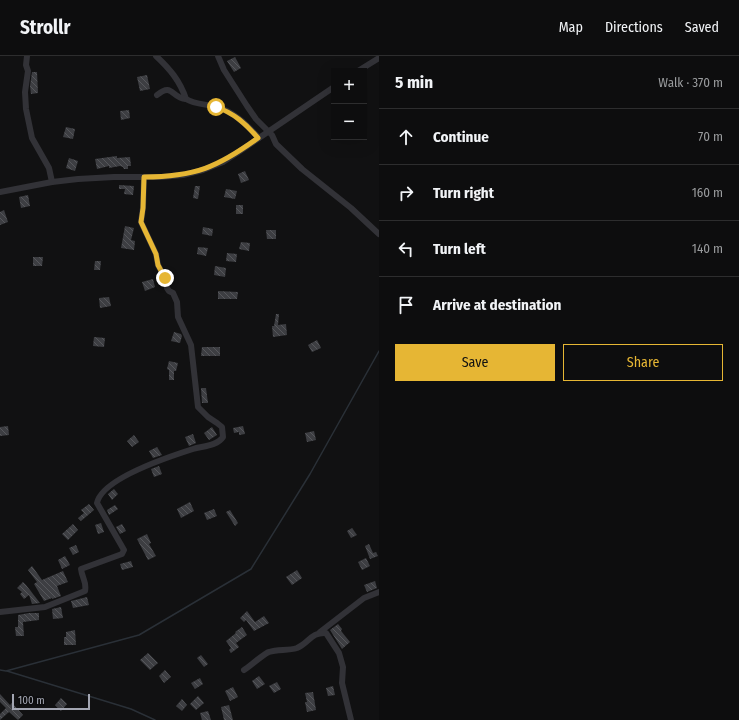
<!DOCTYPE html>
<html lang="en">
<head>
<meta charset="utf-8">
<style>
  :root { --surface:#0d0d0e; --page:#1b1b1c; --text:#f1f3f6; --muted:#9a9c9e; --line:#2d2d2e; --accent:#e6b634 }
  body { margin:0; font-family:"Fira Sans Condensed",sans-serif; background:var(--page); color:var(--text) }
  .controls { position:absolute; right:12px; top:12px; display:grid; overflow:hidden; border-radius:0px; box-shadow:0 4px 16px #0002 }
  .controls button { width:36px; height:36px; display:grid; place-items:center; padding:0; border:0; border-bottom:1px solid var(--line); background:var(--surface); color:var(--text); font:20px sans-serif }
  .scale { position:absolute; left:12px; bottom:10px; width:78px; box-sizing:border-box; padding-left:4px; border:2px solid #a3a6b2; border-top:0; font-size:11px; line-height:14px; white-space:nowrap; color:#a3a6b2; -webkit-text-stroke:3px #0c0c0d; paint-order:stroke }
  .stop { position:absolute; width:12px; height:12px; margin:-9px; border:3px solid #e6b634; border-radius:50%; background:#fff }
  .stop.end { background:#e6b634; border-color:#fff; box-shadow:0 1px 4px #0008 }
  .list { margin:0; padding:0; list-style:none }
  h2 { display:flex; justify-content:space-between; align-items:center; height:52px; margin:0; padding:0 16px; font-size:17px }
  h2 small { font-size:13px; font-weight:400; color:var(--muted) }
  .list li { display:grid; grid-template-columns:26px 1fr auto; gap:12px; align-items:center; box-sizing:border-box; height:56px; padding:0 16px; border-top:1px solid var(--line) }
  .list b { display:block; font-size:15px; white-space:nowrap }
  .list em { font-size:13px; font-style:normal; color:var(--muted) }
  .actions { display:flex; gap:8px; padding:12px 16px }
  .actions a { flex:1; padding:9px 0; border:1px solid var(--accent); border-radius:0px; text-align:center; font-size:14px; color:var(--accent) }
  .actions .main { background:var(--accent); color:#111 }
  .icon { flex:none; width:22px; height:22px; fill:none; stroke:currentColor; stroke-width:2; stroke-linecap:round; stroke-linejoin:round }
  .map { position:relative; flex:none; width:379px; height:664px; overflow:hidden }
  header { display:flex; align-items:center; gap:24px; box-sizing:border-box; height:56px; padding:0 20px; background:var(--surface); border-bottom:1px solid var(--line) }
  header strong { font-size:19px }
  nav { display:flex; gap:22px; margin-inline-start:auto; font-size:14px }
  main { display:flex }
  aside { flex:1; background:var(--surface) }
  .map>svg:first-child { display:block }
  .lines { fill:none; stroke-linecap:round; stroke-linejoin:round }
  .stream { stroke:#2a3037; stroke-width:1.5 }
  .building { fill:url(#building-back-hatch) }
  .minor { stroke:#323237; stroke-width:6 }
  .route { stroke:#e6b634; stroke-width:5 }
</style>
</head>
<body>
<header>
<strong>Strollr</strong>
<nav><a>Map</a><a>Directions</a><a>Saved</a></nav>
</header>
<main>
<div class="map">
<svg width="379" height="664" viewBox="0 0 379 664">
  <defs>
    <pattern id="building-back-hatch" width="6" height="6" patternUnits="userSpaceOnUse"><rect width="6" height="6" fill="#3d3e42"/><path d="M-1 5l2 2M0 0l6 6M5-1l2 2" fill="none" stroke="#56575b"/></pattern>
  </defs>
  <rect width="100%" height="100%" fill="#111112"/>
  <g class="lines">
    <g class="stream">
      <polyline points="0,614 6,615 139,579 251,513 310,418 379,295"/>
      <polyline points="7,615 131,653 155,664"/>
    </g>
  </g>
  <g class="building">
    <polygon points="235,1 241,12 234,16 227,5"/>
    <polygon points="32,16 37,16 38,37 31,38 30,30"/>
    <polygon points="147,19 150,33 140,35 137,21"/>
    <polygon points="129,54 130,62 121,64 120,55"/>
    <polygon points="66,71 75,73 73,83 63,81"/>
    <polygon points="117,100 117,102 130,101 131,110 128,110 128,113 124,113 123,111 120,110 109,112 109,110 97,113 95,103"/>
    <polygon points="69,102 78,105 75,115 66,112"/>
    <polygon points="245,115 249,124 241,127 238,118"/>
    <polygon points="119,129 134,130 133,139 124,138 125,133 119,133"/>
    <polygon points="195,130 200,130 198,143 193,142"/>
    <polygon points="226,133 237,135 235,143 224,141"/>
    <polygon points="28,139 30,150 21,152 19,141"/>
    <rect x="236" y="149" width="7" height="9"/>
    <polygon points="4,154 8,166 0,169 0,156"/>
    <polygon points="125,170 134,172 131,184 135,185 134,194 121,192"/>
    <polygon points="203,171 213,173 212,180 202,178"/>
    <polygon points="266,174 276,174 276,183 267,183"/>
    <polygon points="241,186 250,187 249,195 239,193"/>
    <polygon points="198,191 208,192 206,200 197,198"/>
    <polygon points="227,197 237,198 236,206 226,205"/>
    <polygon points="33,201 43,201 42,210 33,210"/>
    <polygon points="95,205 101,205 100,214 94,214"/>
    <polygon points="215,210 226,212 225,221 214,219"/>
    <polygon points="153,223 155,231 145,235 142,226"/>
    <polygon points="218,235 238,236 237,243 218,243"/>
    <polygon points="109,241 111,250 100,252 99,242"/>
    <polygon points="276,258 279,258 278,269 286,268 287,279 273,281 272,270 274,270"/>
    <polygon points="174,276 181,278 182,280 180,287 171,285"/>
    <polygon points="94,281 105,282 104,291 93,290"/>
    <polygon points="317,284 321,292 312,296 308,289"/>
    <polygon points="202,291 220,291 220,300 201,300"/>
    <polygon points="169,305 178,307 176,315 174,315 174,324 169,324 169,314 167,313"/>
    <polygon points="201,332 206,332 208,347 202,347"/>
    <polygon points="8,370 9,379 0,380 0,371"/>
    <polygon points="243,370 245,378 239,379 239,376 234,377 233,372"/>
    <polygon points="212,371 217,379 209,384 204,377"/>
    <polygon points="314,375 316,384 307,386 305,377"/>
    <polygon points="193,378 196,387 189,390 185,381"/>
    <polygon points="134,379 139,386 132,391 127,385"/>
    <polygon points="157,391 162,399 153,402 149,395"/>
    <polygon points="159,410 162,418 154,421 151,413"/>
    <polygon points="114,433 118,438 112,444 108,438"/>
    <polygon points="190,446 194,455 181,462 177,453"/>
    <polygon points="89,448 94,454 81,465 78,462 84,457 81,454"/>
    <polygon points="115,449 118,453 109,459 107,454"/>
    <polygon points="214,453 217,460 207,464 204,457"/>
    <polygon points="230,454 238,467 235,470 226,456"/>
    <polygon points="101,467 104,476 98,478 95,469"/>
    <polygon points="73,468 78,474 68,484 62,478"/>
    <polygon points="122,468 126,475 120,478 116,471"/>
    <polygon points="352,472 357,479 351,482 347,475"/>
    <polygon points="147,478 151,487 149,488 156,500 148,504 137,483"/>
    <polygon points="369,488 373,497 376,496 378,500 370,503 365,490"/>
    <polygon points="76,489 79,496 73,499 69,492"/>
    <polygon points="65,500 70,509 62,513 58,504"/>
    <polygon points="366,502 370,510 362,514 358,506"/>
    <polygon points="131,505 133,511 122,514 120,508"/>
    <polygon points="32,510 42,524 63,515 68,526 57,530 61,540 52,543 52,542 44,545 34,528 37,526 28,514"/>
    <polygon points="297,514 302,522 292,529 286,521"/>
    <polygon points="375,525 377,532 367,536 364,529"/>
    <polygon points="23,526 26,529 40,547 32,548 29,539 24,543 20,538 22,536 17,532"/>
    <polygon points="87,541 89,549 73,552 71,545"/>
    <polygon points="61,551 63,562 53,563 52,553"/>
    <polygon points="247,555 255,566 264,560 269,567 254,575 246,564 244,566 240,562"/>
    <polygon points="29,557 39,557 39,564 23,566 24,580 16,580 15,571 18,571 18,559"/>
    <polygon points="338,568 342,573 341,575 350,586 342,593 330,574"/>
    <polygon points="242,571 247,579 236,587 239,591 231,597 229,594 231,592 226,585 236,577 235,576"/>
    <polygon points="75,574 76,589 64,589 64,581 66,581 66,576"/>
    <polygon points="148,597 158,607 150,614 140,604"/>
    <polygon points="201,599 208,608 204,611 197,602"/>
    <polygon points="165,614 171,621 164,627 159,620"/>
    <polygon points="259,620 265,628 257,633 252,625"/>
    <polygon points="200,622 203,628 195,633 191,627"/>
    <polygon points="277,626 281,633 274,637 269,630"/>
    <polygon points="333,630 335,639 328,640 326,632"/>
    <polygon points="233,631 238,641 230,645 225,635"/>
    <polygon points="313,636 316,654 307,656 305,646 307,646 305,637"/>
    <polygon points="0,638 10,649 12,647 23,659 18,664 9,656 0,664 0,658 6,652 0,646"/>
    <polygon points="198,640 204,647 196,654 190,648"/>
    <polygon points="61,642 67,648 61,655 55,649"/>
    <polygon points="182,643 187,649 182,655 176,650"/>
    <polygon points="229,649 233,664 224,664 221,651"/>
    <polygon points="208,655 211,664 202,664 200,657"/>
  </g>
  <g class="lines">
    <g class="minor">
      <polyline points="27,0 26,9 28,15 25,36 26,53 32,82 49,112 52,126"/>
      <path d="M156,0C170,13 180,25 186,43C194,48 204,48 213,50C232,54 246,68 259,82"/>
      <polyline points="218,0 224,14 247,50 256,63 272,79 276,88 302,113 351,152 379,178"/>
      <polyline points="358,15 379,2"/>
      <path d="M157,39C173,26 171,42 186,43"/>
      <polyline points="0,136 52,126 78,123 114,121 161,121 183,119 203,114 223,106 237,97 334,31"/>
      <path d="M0,556L45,551L85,535C87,526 82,522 81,513L122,498L124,494L97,447C102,422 171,400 193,393C203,390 217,390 223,381L222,371L217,367L208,361L198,351L191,289L178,261L177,246L173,237L169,235L167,232L165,222L158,209L156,198L141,166L143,152L144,121"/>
      <polyline points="320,576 364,542 379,536"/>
      <path d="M244,614C250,610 265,597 269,596C278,593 288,595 297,592C309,587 311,576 326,577L339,597L343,611L342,627L351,664"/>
    </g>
  </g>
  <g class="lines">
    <path class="route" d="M165,222L158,209L156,198L141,166L143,152L144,121C195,121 218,111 258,82C246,68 234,57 216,51"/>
  </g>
</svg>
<div class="controls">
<button>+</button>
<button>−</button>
</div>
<div class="scale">100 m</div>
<div class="stop" style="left:216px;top:51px"></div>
<div class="stop end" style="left:165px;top:222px"></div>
</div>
<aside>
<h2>5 min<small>Walk · 370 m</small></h2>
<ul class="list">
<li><svg class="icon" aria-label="ahead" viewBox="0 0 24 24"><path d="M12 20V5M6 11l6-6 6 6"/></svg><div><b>Continue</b></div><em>70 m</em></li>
<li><svg class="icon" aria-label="right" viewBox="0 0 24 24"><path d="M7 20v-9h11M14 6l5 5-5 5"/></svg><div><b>Turn right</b></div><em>160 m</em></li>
<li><svg class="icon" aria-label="left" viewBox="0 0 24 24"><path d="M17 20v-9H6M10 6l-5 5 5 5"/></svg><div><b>Turn left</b></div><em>140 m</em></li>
<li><svg class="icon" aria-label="arrive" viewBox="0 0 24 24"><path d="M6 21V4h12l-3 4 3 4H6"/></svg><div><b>Arrive at destination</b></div></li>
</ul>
<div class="actions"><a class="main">Save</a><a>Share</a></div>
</aside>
</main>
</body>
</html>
